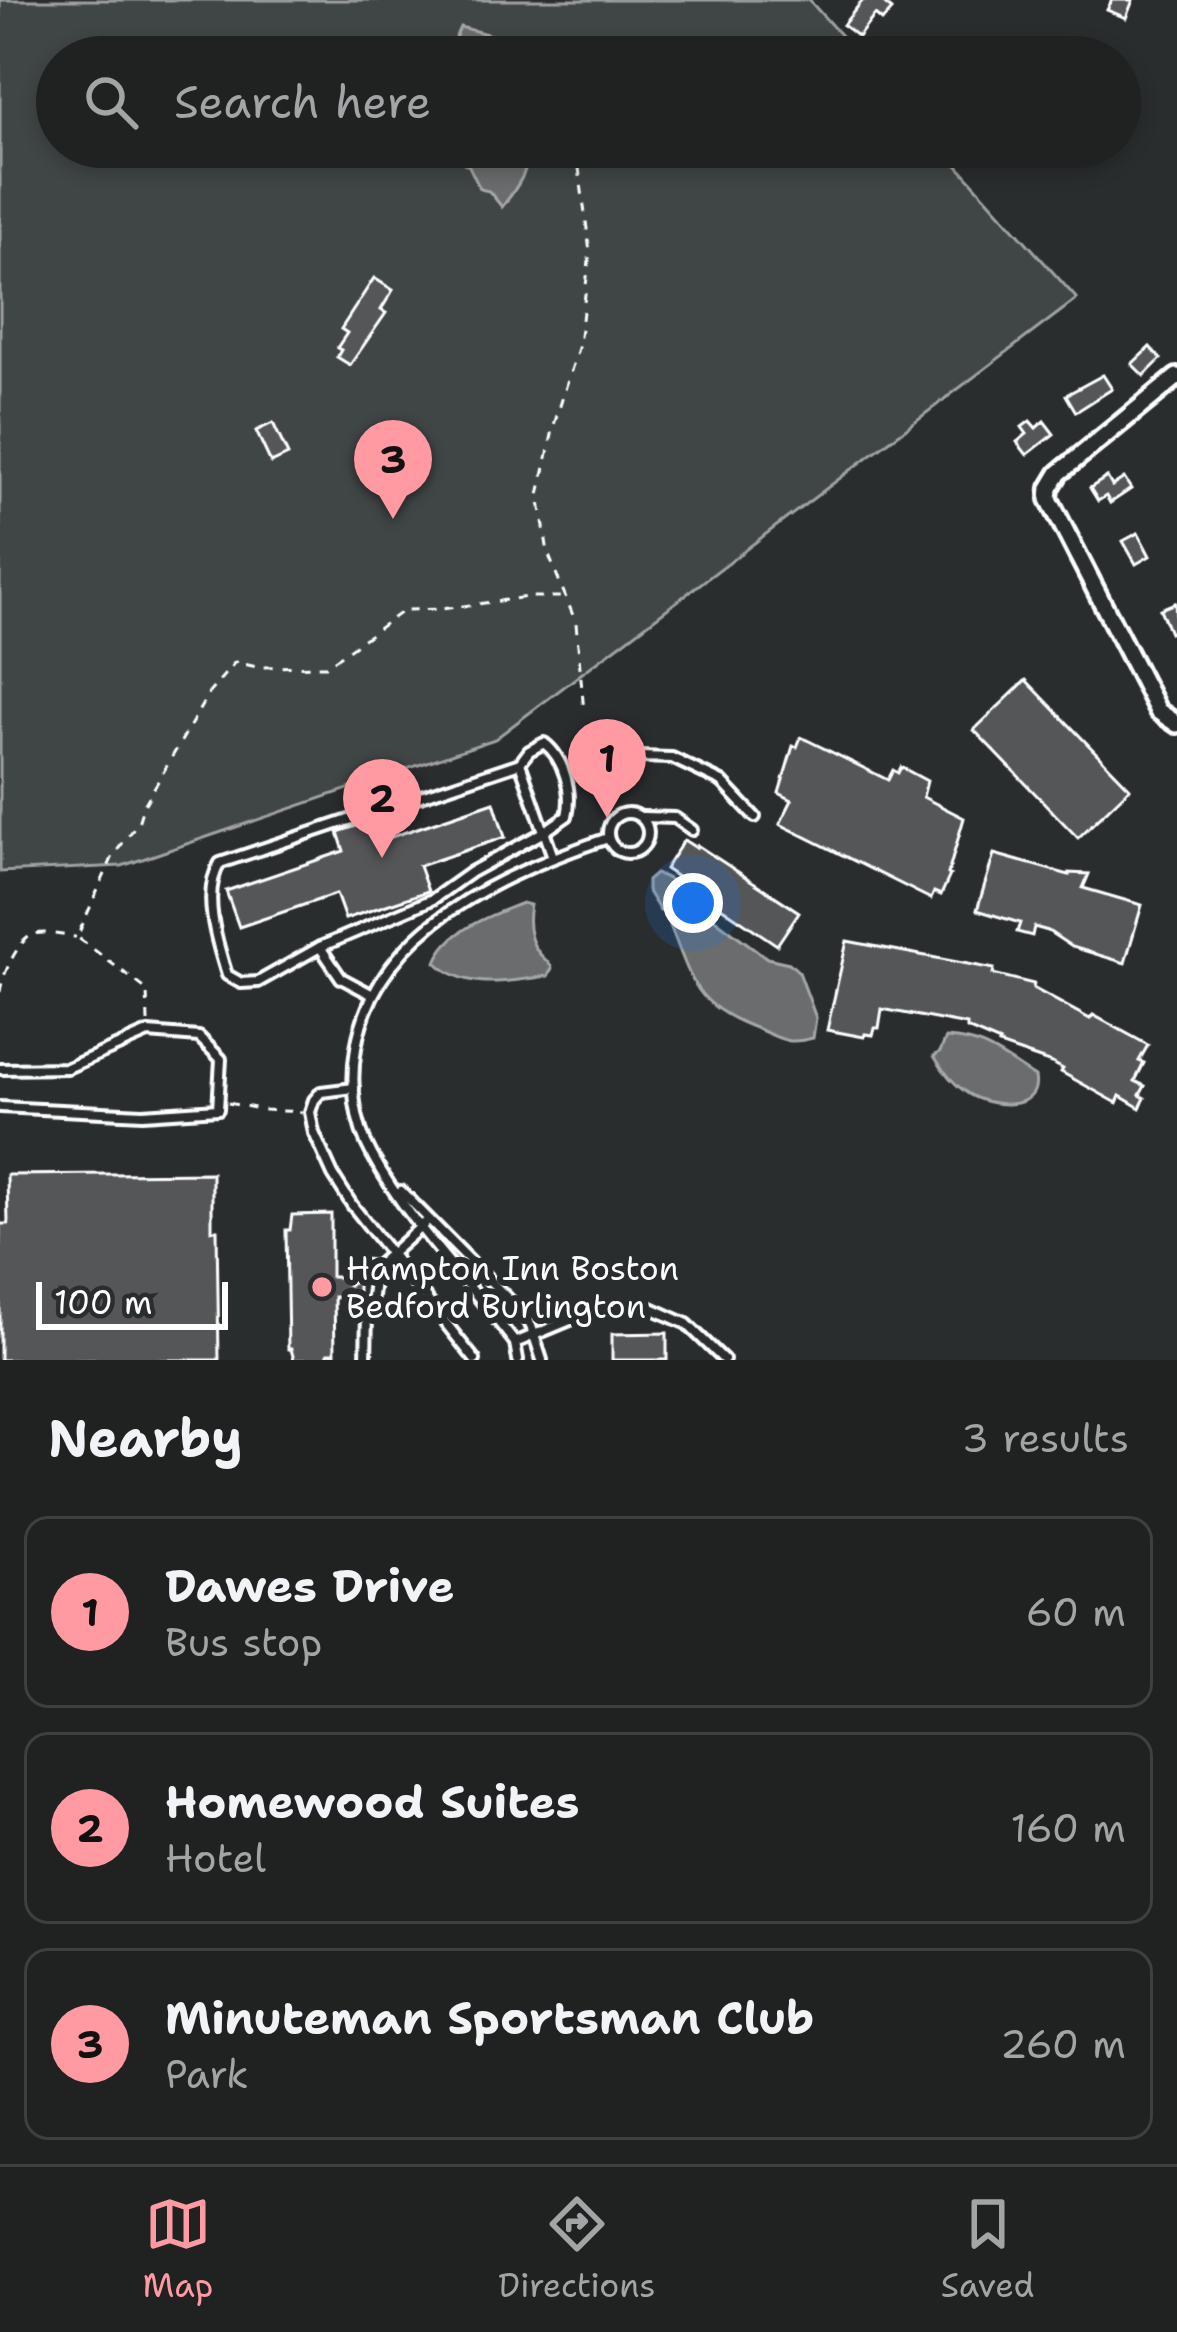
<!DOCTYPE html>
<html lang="en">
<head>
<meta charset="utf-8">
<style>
  :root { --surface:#202222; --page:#282a2a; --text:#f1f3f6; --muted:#a2a4a5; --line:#3d3f40; --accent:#ff9aa2 }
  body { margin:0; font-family:"Shantell Sans",sans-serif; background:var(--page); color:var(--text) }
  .scale { position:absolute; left:36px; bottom:30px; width:192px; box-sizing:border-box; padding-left:12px; border:6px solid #fff; border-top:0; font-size:33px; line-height:42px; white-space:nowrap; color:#fff; -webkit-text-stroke:9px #2a2d2e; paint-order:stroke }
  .you { position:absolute; left:693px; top:903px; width:42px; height:42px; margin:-30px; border:9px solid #fff; border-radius:50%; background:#1a73e8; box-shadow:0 0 0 18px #1a73e833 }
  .badge { display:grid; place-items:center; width:78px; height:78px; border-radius:50%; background:var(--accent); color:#111; font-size:39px; font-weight:700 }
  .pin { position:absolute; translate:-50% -99px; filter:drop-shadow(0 3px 6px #0008) }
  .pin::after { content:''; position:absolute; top:63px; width:42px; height:36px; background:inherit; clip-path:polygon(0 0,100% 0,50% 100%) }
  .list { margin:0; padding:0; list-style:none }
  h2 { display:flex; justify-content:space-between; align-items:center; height:156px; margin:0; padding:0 48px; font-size:51px }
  h2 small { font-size:39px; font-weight:400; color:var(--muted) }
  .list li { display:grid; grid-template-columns:78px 1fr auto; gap:36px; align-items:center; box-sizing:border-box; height:192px; margin:0 24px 24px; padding:0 24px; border:3px solid var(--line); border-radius:24px }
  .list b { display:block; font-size:45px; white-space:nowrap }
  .list p { margin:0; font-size:39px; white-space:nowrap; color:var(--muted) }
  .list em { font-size:39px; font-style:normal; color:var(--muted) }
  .icon { flex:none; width:66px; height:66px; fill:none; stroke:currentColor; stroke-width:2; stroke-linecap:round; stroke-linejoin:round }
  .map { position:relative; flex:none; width:1177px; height:1360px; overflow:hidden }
  .search { position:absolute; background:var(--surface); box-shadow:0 6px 18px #0003; left:36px; right:36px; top:36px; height:132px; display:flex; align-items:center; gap:30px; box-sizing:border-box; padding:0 42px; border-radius:66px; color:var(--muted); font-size:45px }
  .sheet { height:804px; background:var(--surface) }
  nav { display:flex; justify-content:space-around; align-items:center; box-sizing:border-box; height:168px; border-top:3px solid var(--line); background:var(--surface); font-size:33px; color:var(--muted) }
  nav a { display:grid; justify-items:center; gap:6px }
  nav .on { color:var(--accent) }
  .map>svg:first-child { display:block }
  .green { fill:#414445; stroke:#a0a2a2; stroke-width:3 }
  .water { fill:#6a6c6d; stroke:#a6a7a7; stroke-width:3 }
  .building { fill:#555758; stroke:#fff; stroke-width:3 }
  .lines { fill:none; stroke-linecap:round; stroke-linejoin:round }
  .service-casing { stroke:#fff; stroke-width:16 }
  .minor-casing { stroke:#fff; stroke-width:24 }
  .path { stroke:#fff; stroke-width:3; stroke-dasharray:9 9; stroke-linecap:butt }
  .service { stroke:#2a2d2e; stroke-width:8 }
  .minor { stroke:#2a2d2e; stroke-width:15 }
  .poi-dot { fill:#ff9aa2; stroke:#2a2d2e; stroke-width:4.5 }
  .labels { text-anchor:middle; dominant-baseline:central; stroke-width:12; stroke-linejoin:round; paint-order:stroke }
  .poi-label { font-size:33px; fill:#fff; stroke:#2a2d2e; text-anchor:start }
</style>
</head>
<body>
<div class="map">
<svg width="1177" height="1360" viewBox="0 0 1177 1360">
  <rect width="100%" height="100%" fill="#2a2d2e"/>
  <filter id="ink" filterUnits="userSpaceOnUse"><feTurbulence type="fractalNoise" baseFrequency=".00833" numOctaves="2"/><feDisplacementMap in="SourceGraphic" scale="24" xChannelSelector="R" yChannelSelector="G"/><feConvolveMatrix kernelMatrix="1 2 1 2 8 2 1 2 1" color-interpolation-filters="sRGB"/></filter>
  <g filter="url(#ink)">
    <polygon class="green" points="0,0 809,0 860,57 57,57 57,147 941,147 1077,299 495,739 122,866 0,872"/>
    <g class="water">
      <polygon points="460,27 491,35 497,57 447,57"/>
      <path d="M452,147H526C532,169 515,190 502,207L489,191L480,189L469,166L456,158Z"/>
      <path d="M655,874C669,877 677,884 684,896L665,910L660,911L647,890V881Z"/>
      <path d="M522,903L530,905C527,921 528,939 539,953C543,958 549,962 552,968L548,976C510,981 466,992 436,962C448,929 492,915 522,903Z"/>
      <path d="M691,905L708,914L767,958L789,963L799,972L816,1018L813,1038C786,1045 782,1039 758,1029C693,1005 693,982 669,923Z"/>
      <path d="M946,1038C987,1040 1002,1057 1035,1077C1042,1113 987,1107 967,1093C952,1083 943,1071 934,1056L940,1052Z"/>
    </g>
    <g class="building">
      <polygon points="863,0 880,0 892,10 882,21 875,15 858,37 843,25"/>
      <polygon points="1112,0 1133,0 1126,18 1107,10"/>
      <polygon points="374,278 393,290 381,310 386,313 350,365 337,357 341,350 337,348 347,333 341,329"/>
      <polygon points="1150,347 1161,359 1144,376 1132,364"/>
      <polygon points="1103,375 1112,389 1076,412 1066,395"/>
      <polygon points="1030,421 1036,428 1044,421 1054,434 1027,455 1017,442 1027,434 1022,427"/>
      <polygon points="273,423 288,455 271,463 256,431"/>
      <polygon points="1107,477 1112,486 1124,478 1131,489 1110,503 1106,496 1098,501 1090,488"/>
      <polygon points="1138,533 1150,556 1136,564 1123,541"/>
      <polygon points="1175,603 1177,630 1170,633 1160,609"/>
      <polygon points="1026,680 1130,788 1078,838 974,730"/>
      <polygon points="801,737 888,780 893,770 898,773 901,767 927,781 923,797 964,818 948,874 950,875 941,895 934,892 931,899 780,824 792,800 779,793 793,746 797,747"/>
      <polygon points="494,802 505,837 419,866 428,891 345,919 336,894 239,927 226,891 344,851 338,832 384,817 391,837"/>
      <polygon points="684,840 696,848 697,845 799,912 777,945 665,869"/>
      <polygon points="994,854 1069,875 1069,873 1089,874 1083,888 1142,905 1125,963 1072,947 1048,931 1034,927 1032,936 1017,932 1020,923 977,910"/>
      <polygon points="847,941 994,969 993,974 1034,984 1033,988 1090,1019 1093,1015 1148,1045 1139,1061 1144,1063 1135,1081 1145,1086 1140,1095 1145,1098 1140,1108 1120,1096 1117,1103 1061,1072 1063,1069 1052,1063 999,1045 1000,1043 967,1029 967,1025 882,1009 879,1028 875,1028 873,1035 865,1034 864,1037 827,1030"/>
      <polygon points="212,1173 212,1230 217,1230 219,1360 0,1360 0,1224 8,1224 7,1175"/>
      <polygon points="331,1214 331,1277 341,1277 343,1282 349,1285 358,1280 358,1296 349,1289 343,1291 341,1297 334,1297 335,1353 328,1353 328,1360 294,1360 291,1349 288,1349 286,1230 290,1230 292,1215"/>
      <polygon points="667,1333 667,1360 612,1360 612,1334"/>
    </g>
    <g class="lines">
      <g class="service-casing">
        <g id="service">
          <polyline points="602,763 639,757 672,758 722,782 755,817"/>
          <circle cx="628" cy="833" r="20"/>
          <polyline points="643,817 675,818 692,830"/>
          <path d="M320,947L258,982L241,983L227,975C217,943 201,893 220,863L520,763"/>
          <path d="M373,995L341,978L320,947L433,899L471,872L544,832L567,816C573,792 564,758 544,743L529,751L520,763L553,857"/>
          <polyline points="0,1069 67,1068 148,1033 199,1037 221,1059 218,1109 143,1114 0,1107"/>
          <polyline points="354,1088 321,1092 314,1100 310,1112 314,1133 333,1175 352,1205 475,1360"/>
          <polyline points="401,1191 520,1311 531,1326 542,1360"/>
          <polyline points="349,1277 359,1265 376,1267"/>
          <polyline points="349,1297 353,1306 367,1312"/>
          <polyline points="515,1343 606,1305 649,1307 687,1324 724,1360"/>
          <polyline points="366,1360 367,1312 371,1303 376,1267 425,1223"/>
          <path d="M518,1360L515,1343C468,1281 409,1224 372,1155C354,1123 350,1083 356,1048C376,926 504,874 608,838"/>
        </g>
      </g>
      <g class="minor-casing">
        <polyline id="minor" points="1177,377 1059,473 1050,488 1049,499 1158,711 1177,724"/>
      </g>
      <g class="path">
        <polyline points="579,168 590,252 579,345 554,425 539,495 548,553 576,623 584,712"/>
        <path d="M0,992C2,976 18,938 35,934C46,931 64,936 76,937"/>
        <polyline points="148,1022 147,990 77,937 113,856 138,823 143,807 209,693 235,662 257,667 326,666 404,610 442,609 527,597 566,597"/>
        <polyline points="228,1103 265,1110 302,1112"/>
      </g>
      <use href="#service" class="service"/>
      <use href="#minor" class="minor"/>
    </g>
  </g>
  <circle class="poi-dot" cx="322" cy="1287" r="12"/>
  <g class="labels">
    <g class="poi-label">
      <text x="346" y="1268">Hampton Inn Boston<tspan x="346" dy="38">Bedford Burlington</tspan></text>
    </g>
  </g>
</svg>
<div class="scale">100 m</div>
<div class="you"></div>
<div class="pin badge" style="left:607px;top:818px">1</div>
<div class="pin badge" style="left:382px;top:858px">2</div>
<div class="pin badge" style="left:393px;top:519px">3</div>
<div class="search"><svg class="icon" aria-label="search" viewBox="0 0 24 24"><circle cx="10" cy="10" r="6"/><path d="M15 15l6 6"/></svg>Search here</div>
</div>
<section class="sheet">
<h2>Nearby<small>3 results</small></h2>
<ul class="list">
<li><span class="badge">1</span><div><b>Dawes Drive</b><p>Bus stop</p></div><em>60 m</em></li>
<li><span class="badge">2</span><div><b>Homewood Suites</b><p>Hotel</p></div><em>160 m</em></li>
<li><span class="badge">3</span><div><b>Minuteman Sportsman Club</b><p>Park</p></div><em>260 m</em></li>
</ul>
</section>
<nav>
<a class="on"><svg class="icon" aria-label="map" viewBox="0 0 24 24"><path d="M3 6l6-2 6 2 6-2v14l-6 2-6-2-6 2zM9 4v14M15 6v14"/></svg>Map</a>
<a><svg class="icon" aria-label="directions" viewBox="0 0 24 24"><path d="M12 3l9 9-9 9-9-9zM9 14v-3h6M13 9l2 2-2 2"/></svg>Directions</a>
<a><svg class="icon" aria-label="saved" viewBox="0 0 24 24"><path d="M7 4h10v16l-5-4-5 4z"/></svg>Saved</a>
</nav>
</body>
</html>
